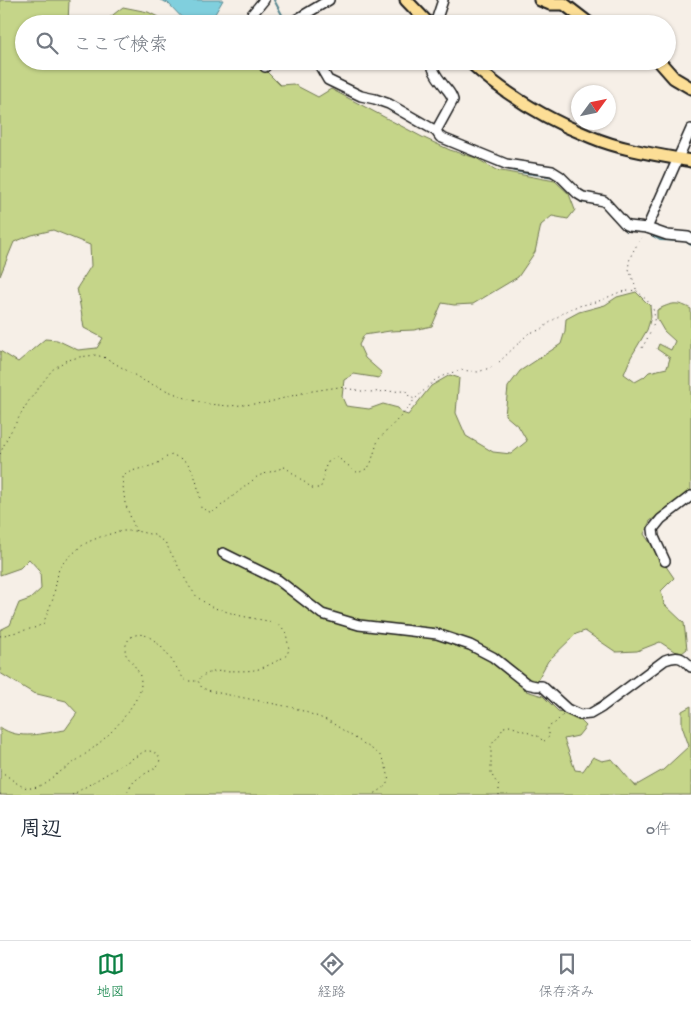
<!DOCTYPE html>
<html lang="ja">
<head>
<meta charset="utf-8">
<style>
  :root { --surface:#fff; --page:#f2f2f3; --text:#1f2937; --muted:#747a83; --line:#e0e1e3; --accent:#0b8043 }
  body { margin:0; font-family:"Gochi Hand","Klee One",sans-serif; background:var(--page); color:var(--text) }
  .compass { position:absolute; left:571px; top:85px; width:45px; height:45px; border-radius:50%; background:var(--surface); box-shadow:0 1px 4px #0004; rotate:57deg }
  .list { margin:0; padding:0; list-style:none }
  h2 { display:flex; justify-content:space-between; align-items:center; height:65px; margin:0; padding:0 20px; font-size:21px }
  h2 small { font-size:16px; font-weight:400; color:var(--muted) }
  .icon { flex:none; width:28px; height:28px; fill:none; stroke:currentColor; stroke-width:2; stroke-linecap:round; stroke-linejoin:round }
  .map { position:relative; flex:none; width:691px; height:795px; overflow:hidden }
  .search { position:absolute; background:var(--surface); box-shadow:0 1px 4px #0004; left:15px; right:15px; top:15px; height:55px; display:flex; align-items:center; gap:12px; box-sizing:border-box; padding:0 18px; border-radius:28px; color:var(--muted); font-size:19px }
  .sheet { height:145px; background:var(--surface) }
  nav { display:flex; justify-content:space-around; align-items:center; box-sizing:border-box; height:70px; border-top:1px solid var(--line); background:var(--surface); font-size:14px; color:var(--muted) }
  nav a { display:grid; justify-items:center; gap:2px }
  nav .on { color:var(--accent) }
  .map>svg:first-child { display:block }
  .green { fill:#c5d589; stroke:#707852 }
  .water { fill:#80cfdd; stroke:#588790 }
  .lines { fill:none; stroke-linecap:round; stroke-linejoin:round }
  .stream { stroke:#588790; stroke-width:2 }
  .minor-casing { stroke:#1c1c1c; stroke-width:12 }
  .major-casing { stroke:#1c1c1c; stroke-width:15 }
  .path { stroke:#1c1c1c; stroke-width:1; stroke-dasharray:1 4; stroke-linecap:butt }
  .minor { stroke:#fff; stroke-width:9 }
  .major { stroke:#fcde96; stroke-width:11 }
</style>
</head>
<body>
<div class="map">
<svg width="691" height="795" viewBox="0 0 691 795">
  <rect width="100%" height="100%" fill="#f6efe7"/>
  <filter id="ink" filterUnits="userSpaceOnUse"><feTurbulence type="fractalNoise" baseFrequency=".02" numOctaves="2"/><feDisplacementMap in="SourceGraphic" scale="10" xChannelSelector="R" yChannelSelector="G"/><feConvolveMatrix kernelMatrix="1 2 1 2 8 2 1 2 1" color-interpolation-filters="sRGB"/></filter>
  <g filter="url(#ink)">
    <g class="green">
      <path d="M0,0H69L68,24H24V61H256L280,85L293,84L318,97L331,89L424,138L450,150L476,158L496,170L555,181L569,194L575,210L568,219L552,216L541,225L535,252L518,277L473,304L454,305L442,303L432,326L414,330L390,331L364,335L359,345L365,358L382,373L379,378L354,374L344,380L342,397L346,406L369,409L383,404L398,408L402,413L408,415L431,386L450,375L459,378L456,413L466,436L493,452L511,454L527,441L519,427L505,415L508,387L520,371L561,344L565,331L566,319L579,312L605,305L617,297L636,292L650,306L651,317L647,330L631,357L624,374L635,382L644,377L649,372L667,368L670,358L657,349L659,344L671,350L675,341L664,331L657,319V310C671,303 677,301 691,309V492L650,521L644,534L674,578L661,591L664,604L684,623L687,649L682,653L674,651L660,642L637,651L616,652L585,631L576,634L548,661L538,679L526,691L543,696L558,711L576,716L586,726L578,736L564,739L575,770L583,771L593,757L602,761L612,759L635,786L663,770L689,746L682,726V711L691,706V795H0V727C19,741 43,733 65,730L77,713L66,701L33,693L0,673V630L10,625L19,603L30,599L41,589L40,571L29,559L20,568L0,575V351L18,362L45,339L57,340L78,350L97,348L103,338L84,328L77,288L91,266L90,245L53,230L32,235L14,242L0,276Z"/>
      <polygon points="123,7 148,12 172,24 104,24 104,22"/>
    </g>
    <polygon class="water" points="160,0 223,0 209,24 188,24 168,3"/>
    <g class="lines">
      <g class="stream">
        <polyline points="274,0 286,22"/>
        <path d="M490,162C505,172 536,174 555,177L559,181"/>
        <polyline points="579,199 581,202 593,203"/>
        <polyline points="624,228 627,231 633,231"/>
        <polyline points="648,233 660,240 685,241 691,245"/>
      </g>
      <g class="minor-casing">
        <g id="minor">
          <polyline points="244,24 264,0"/>
          <polyline points="289,24 329,0"/>
          <polyline points="435,24 443,0"/>
          <polyline points="317,61 328,80 361,96 375,99 389,104 436,131"/>
          <path d="M431,61C432,68 437,77 442,83C446,89 451,92 453,100L436,131L440,137L506,164L552,171L560,176L578,194L583,197L604,201L626,225L629,226L647,228L691,129"/>
          <polyline points="265,67 270,61"/>
          <polyline points="647,228 667,235 688,237 691,239"/>
          <path d="M223,553L278,580L322,614L359,625L437,634L470,645L493,657L527,684L536,686H542L567,709L580,715L590,714L602,707L665,660C678,655 682,657 691,667"/>
          <polyline points="665,561 654,537 653,529 661,519 691,496"/>
        </g>
      </g>
      <g class="major-casing">
        <g id="major">
          <polyline points="406,0 429,24"/>
          <polyline points="540,0 550,4 564,4 590,24"/>
          <path d="M469,61C504,94 546,119 591,137C622,150 658,155 691,161"/>
          <polyline points="659,61 674,78 691,88"/>
        </g>
      </g>
      <g class="path">
        <path d="M636,289C635,282 631,276 629,269C627,257 637,246 643,235"/>
        <polyline points="0,454 7,438 28,402 52,370 65,361 79,357 96,355 106,358 146,382 188,399 208,404 229,406 266,403 306,392 339,387 367,392 406,391 409,396 414,399"/>
        <path d="M136,531L125,503L122,477C132,468 146,469 158,463C163,460 166,456 173,455C177,457 183,459 187,463C196,472 200,495 201,508L212,513L258,476L285,467L312,488H320C325,481 323,466 329,461C330,460 336,457 337,457L358,473L368,468L371,463L378,440L402,415L415,399L435,380L447,374L461,370L478,372L495,366L529,333L540,330L564,312L575,307L599,301L620,292L636,290C641,295 650,302 653,309C658,322 648,337 642,348"/>
        <path d="M0,636L34,628L43,624L53,599L59,568L62,564L80,547L88,542L100,537L120,531H136L154,535L165,542L189,586L197,597L211,607L241,616L273,622L281,626L286,633L289,649L287,655C279,660 263,669 254,670C239,673 206,666 198,681L202,688L214,692L295,708L329,721L378,753C383,759 385,764 387,771C392,784 383,789 372,795"/>
        <path d="M0,771C9,776 19,788 30,788C39,789 49,779 57,774C85,755 112,737 131,707C136,700 141,692 141,683C141,670 131,663 125,653C125,646 127,639 133,636C153,626 175,665 183,678L187,681H197"/>
        <polyline points="0,794 3,795"/>
        <path d="M72,795L145,751C153,750 164,755 158,765C156,768 152,770 148,772C138,778 129,783 127,795"/>
        <polyline points="499,795 499,785 494,779 491,773 491,745 498,737 504,727 510,726 540,737 543,742 550,736 548,731 548,727 555,723 563,715"/>
      </g>
      <use href="#minor" class="minor"/>
      <use href="#major" class="major"/>
    </g>
  </g>
</svg>
<svg class="compass" viewBox="-18 -18 36 36"><path d="M0-13l5 13h-10z" fill="#e53935"/><path d="M0 13l5-13h-10z" fill="#747a83"/></svg>
<div class="search"><svg class="icon" aria-label="search" viewBox="0 0 24 24"><circle cx="10" cy="10" r="6"/><path d="M15 15l6 6"/></svg>ここで検索</div>
</div>
<section class="sheet">
<h2>周辺<small>0件</small></h2>
<ul class="list">
</ul>
</section>
<nav>
<a class="on"><svg class="icon" aria-label="map" viewBox="0 0 24 24"><path d="M3 6l6-2 6 2 6-2v14l-6 2-6-2-6 2zM9 4v14M15 6v14"/></svg>地図</a>
<a><svg class="icon" aria-label="directions" viewBox="0 0 24 24"><path d="M12 3l9 9-9 9-9-9zM9 14v-3h6M13 9l2 2-2 2"/></svg>経路</a>
<a><svg class="icon" aria-label="saved" viewBox="0 0 24 24"><path d="M7 4h10v16l-5-4-5 4z"/></svg>保存済み</a>
</nav>
</body>
</html>
